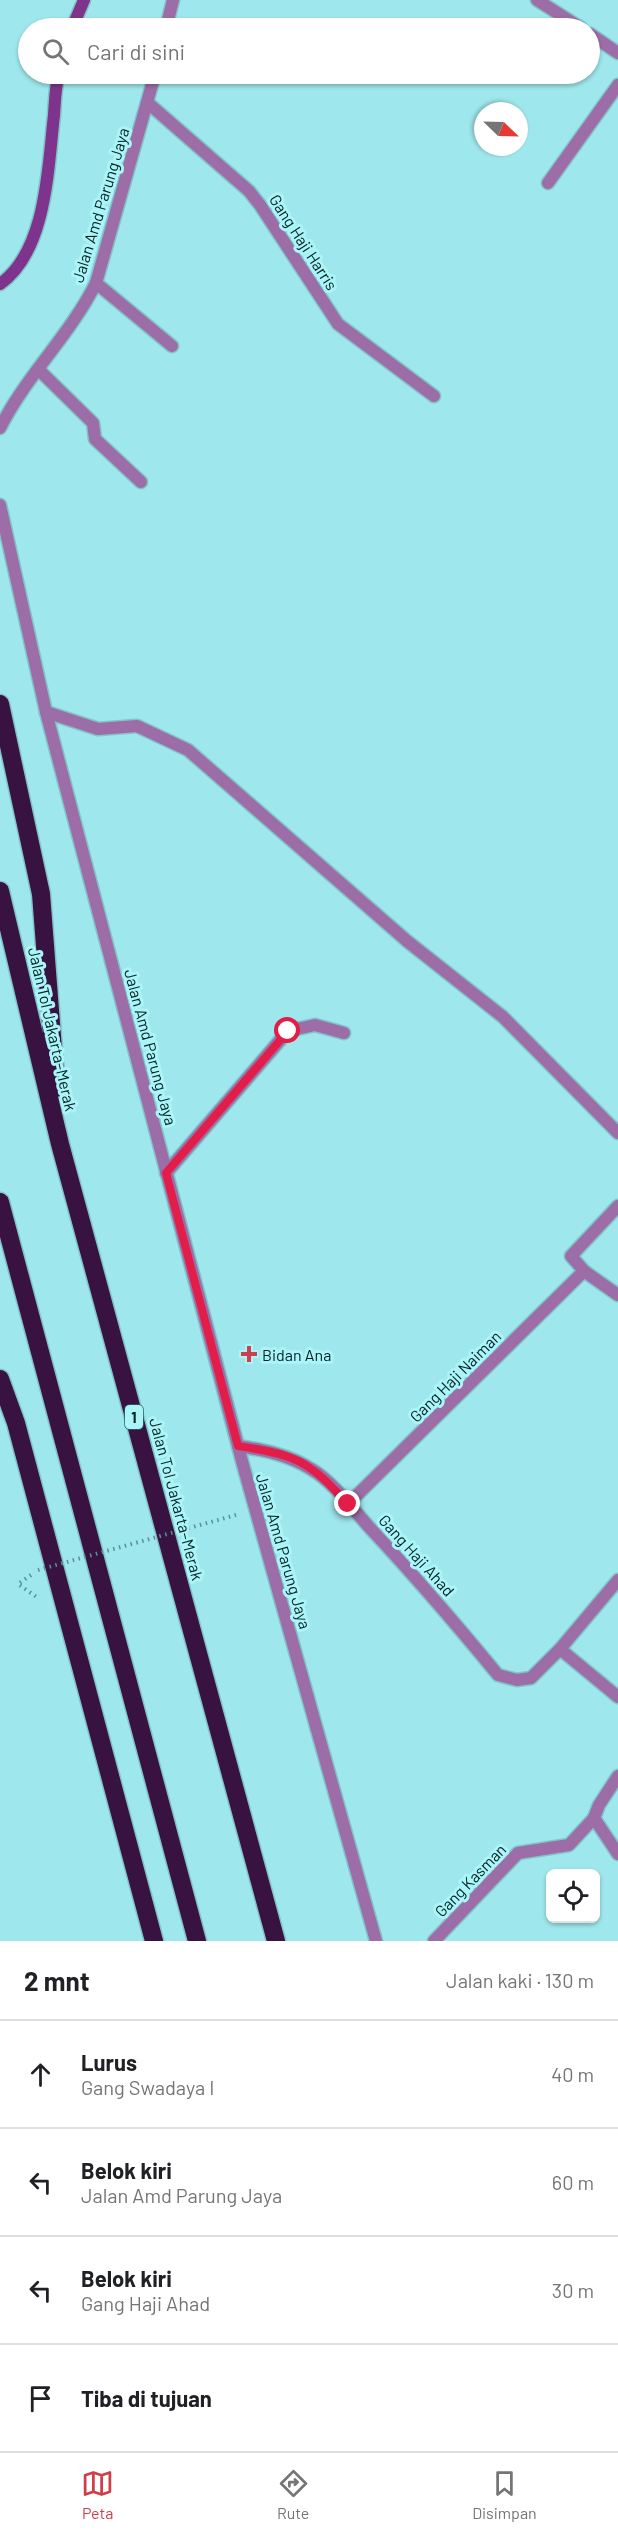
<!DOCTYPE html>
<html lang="id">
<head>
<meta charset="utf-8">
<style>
  :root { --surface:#fff; --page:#f2f2f2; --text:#202124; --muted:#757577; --line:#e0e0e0; --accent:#cf3f4a }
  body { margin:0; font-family:Barlow,sans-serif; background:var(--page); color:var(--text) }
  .controls { position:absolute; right:18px; bottom:18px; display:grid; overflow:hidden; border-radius:9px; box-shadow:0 2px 4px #0004 }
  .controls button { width:54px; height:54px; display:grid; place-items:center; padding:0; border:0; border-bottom:2px solid var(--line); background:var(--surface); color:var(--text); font:30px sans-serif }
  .compass { position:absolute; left:474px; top:102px; width:54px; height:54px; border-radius:50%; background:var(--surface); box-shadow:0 2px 4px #0004; rotate:113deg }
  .stop { position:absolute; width:18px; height:18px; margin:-14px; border:4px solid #e11d48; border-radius:50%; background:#fff }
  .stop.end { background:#e11d48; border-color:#fff; box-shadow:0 2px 6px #0008 }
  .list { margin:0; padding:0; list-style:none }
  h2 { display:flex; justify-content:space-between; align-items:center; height:78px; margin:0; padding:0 24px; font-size:26px }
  h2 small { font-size:20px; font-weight:400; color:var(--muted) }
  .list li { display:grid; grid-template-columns:39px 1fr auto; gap:18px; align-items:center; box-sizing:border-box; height:108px; padding:0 24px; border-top:2px solid var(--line) }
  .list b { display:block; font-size:22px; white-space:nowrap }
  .list p { margin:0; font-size:20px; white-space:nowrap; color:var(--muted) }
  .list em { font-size:20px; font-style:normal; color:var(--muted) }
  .icon { flex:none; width:33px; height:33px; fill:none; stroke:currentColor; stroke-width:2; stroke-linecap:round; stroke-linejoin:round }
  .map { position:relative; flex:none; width:618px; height:1941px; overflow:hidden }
  .search { position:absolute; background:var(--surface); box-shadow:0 2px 4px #0004; left:18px; right:18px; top:18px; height:66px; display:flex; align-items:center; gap:15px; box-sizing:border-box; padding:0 21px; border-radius:33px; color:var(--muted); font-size:22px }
  .sheet { height:510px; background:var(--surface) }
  nav { display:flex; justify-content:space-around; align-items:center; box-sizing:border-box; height:84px; border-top:2px solid var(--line); background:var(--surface); font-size:16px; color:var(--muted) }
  nav a { display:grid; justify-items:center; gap:3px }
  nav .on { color:var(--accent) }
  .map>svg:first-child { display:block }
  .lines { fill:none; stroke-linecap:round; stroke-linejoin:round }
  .street-casing { stroke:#82c3c8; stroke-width:15 }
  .secondary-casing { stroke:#82c3c8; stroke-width:15 }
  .highway-casing { stroke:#82c3c8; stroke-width:21 }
  .path { stroke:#5a9094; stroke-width:4; stroke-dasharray:1.5 4.5; stroke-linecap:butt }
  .street { stroke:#9d6da7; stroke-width:12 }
  .secondary { stroke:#7e348c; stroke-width:12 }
  .highway { stroke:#381240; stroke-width:18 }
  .path-bridge { stroke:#5a9094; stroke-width:4; stroke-dasharray:1.5 4.5; stroke-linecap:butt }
  .route { stroke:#e11d48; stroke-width:8 }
  .poi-dot { fill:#cf3f4a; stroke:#abf5f9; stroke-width:2 }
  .labels { text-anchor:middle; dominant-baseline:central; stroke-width:6; stroke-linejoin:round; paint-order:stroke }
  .shield { fill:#abf5f9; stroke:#356163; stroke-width:1.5 }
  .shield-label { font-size:15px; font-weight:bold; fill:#022123 }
  .street-label { font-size:16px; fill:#022123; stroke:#abf5f9 }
  .poi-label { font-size:16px; fill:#022123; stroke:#abf5f9; text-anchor:start }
</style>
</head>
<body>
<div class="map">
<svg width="618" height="1941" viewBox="0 0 618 1941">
  <rect width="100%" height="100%" fill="#9ee7ec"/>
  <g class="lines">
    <g class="street-casing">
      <g id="street">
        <polyline points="537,0 581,28"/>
        <polyline points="166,28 173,0"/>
        <polyline points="590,34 618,53"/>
        <polyline points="148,103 249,191 260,205 338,324 434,396"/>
        <polyline points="548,183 618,85"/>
        <polyline points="96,283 172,346"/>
        <polyline points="38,369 93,423 95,439 141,482"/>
        <path d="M0,428C26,376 70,335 96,283L155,74"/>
        <polyline points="0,505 46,712 243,1465 376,1941"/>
        <polyline points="46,712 98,729 137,726 188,750 407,941 503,1017 618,1133"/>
        <polyline points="166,1173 288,1031 315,1025 344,1033"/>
        <polyline points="618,1206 571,1256 584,1271 618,1295"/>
        <path d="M238,1446C264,1450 289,1455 311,1469C332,1481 353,1509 369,1527C414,1575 456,1624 498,1675L517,1680L531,1678L560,1649L618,1580"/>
        <polyline points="348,1504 584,1271"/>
        <polyline points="560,1649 618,1697"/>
        <polyline points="618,1776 599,1805 594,1818 618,1854"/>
        <polyline points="434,1941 518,1853 569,1845 594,1818"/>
      </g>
    </g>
    <g class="secondary-casing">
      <g id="secondary">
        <polyline points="72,28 84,0"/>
        <path d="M0,284C47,251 48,166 54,115C55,102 55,87 59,74"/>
      </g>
    </g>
    <g class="highway-casing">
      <g id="highway">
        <polyline points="0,704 41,894 56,1088"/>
        <polyline points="0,891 60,1144 276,1941"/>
        <polyline points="0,1202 197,1941"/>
        <polyline points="0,1379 16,1423 154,1941"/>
      </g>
    </g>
    <polyline class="path" points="31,1575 18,1584 38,1598"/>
    <use href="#street" class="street"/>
    <use href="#secondary" class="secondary"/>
    <use href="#highway" class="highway"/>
    <polyline class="path-bridge" points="38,1570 236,1515"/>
  </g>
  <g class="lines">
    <path class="route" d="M288,1031L166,1173L238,1446C264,1450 293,1454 314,1471C327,1480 337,1493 348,1504"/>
  </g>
  <path class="poi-dot" d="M246 1345h6v6h6v6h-6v6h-6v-6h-6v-6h6z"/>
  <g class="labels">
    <rect class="shield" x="125" y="1405" width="18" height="24" rx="4.5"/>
    <g class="shield-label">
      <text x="134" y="1417">1</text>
    </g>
    <g class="street-label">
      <text transform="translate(100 205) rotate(-73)">Jalan Amd Parung Jaya</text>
      <text transform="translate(304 242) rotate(57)">Gang Haji Harris</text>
      <text transform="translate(53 1029) rotate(77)">Jalan Tol Jakarta–Merak</text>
      <text transform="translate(151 1047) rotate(75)">Jalan Amd Parung Jaya</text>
      <text transform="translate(455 1376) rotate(-45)">Gang Haji Naiman</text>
      <text transform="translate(177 1499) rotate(75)">Jalan Tol Jakarta–Merak</text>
      <text transform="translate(284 1551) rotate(74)">Jalan Amd Parung Jaya</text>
      <text transform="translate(417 1555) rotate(48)">Gang Haji Ahad</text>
      <text transform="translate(470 1880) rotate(-46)">Gang Kasman</text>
    </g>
    <g class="poi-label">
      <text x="262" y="1354">Bidan Ana</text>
    </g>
  </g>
</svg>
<div class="controls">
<button><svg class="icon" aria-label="locate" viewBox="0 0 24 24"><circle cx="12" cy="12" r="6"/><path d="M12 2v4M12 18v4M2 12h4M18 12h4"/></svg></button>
</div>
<svg class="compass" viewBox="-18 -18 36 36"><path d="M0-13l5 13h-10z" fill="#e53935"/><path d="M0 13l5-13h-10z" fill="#757577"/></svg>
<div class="stop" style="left:288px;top:1031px"></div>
<div class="stop end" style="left:348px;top:1504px"></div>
<div class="search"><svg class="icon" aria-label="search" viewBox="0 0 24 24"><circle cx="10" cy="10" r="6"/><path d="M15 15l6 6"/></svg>Cari di sini</div>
</div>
<section class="sheet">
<h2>2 mnt<small>Jalan kaki · 130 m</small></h2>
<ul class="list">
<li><svg class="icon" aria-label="ahead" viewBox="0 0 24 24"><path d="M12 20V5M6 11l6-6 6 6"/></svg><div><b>Lurus</b><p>Gang Swadaya I</p></div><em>40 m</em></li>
<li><svg class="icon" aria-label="left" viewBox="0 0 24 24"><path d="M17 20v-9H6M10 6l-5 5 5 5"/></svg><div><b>Belok kiri</b><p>Jalan Amd Parung Jaya</p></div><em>60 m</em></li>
<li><svg class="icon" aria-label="left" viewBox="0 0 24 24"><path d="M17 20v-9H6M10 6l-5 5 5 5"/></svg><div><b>Belok kiri</b><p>Gang Haji Ahad</p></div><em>30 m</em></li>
<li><svg class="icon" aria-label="arrive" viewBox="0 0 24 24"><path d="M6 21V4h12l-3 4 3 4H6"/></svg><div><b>Tiba di tujuan</b></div></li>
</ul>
</section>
<nav>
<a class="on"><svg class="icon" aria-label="map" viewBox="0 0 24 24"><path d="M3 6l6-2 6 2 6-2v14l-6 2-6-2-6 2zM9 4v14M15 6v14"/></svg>Peta</a>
<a><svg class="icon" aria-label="directions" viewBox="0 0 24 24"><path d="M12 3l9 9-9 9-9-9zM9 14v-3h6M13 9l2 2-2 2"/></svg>Rute</a>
<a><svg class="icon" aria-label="saved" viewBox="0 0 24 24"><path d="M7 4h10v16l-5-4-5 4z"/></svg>Disimpan</a>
</nav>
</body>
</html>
